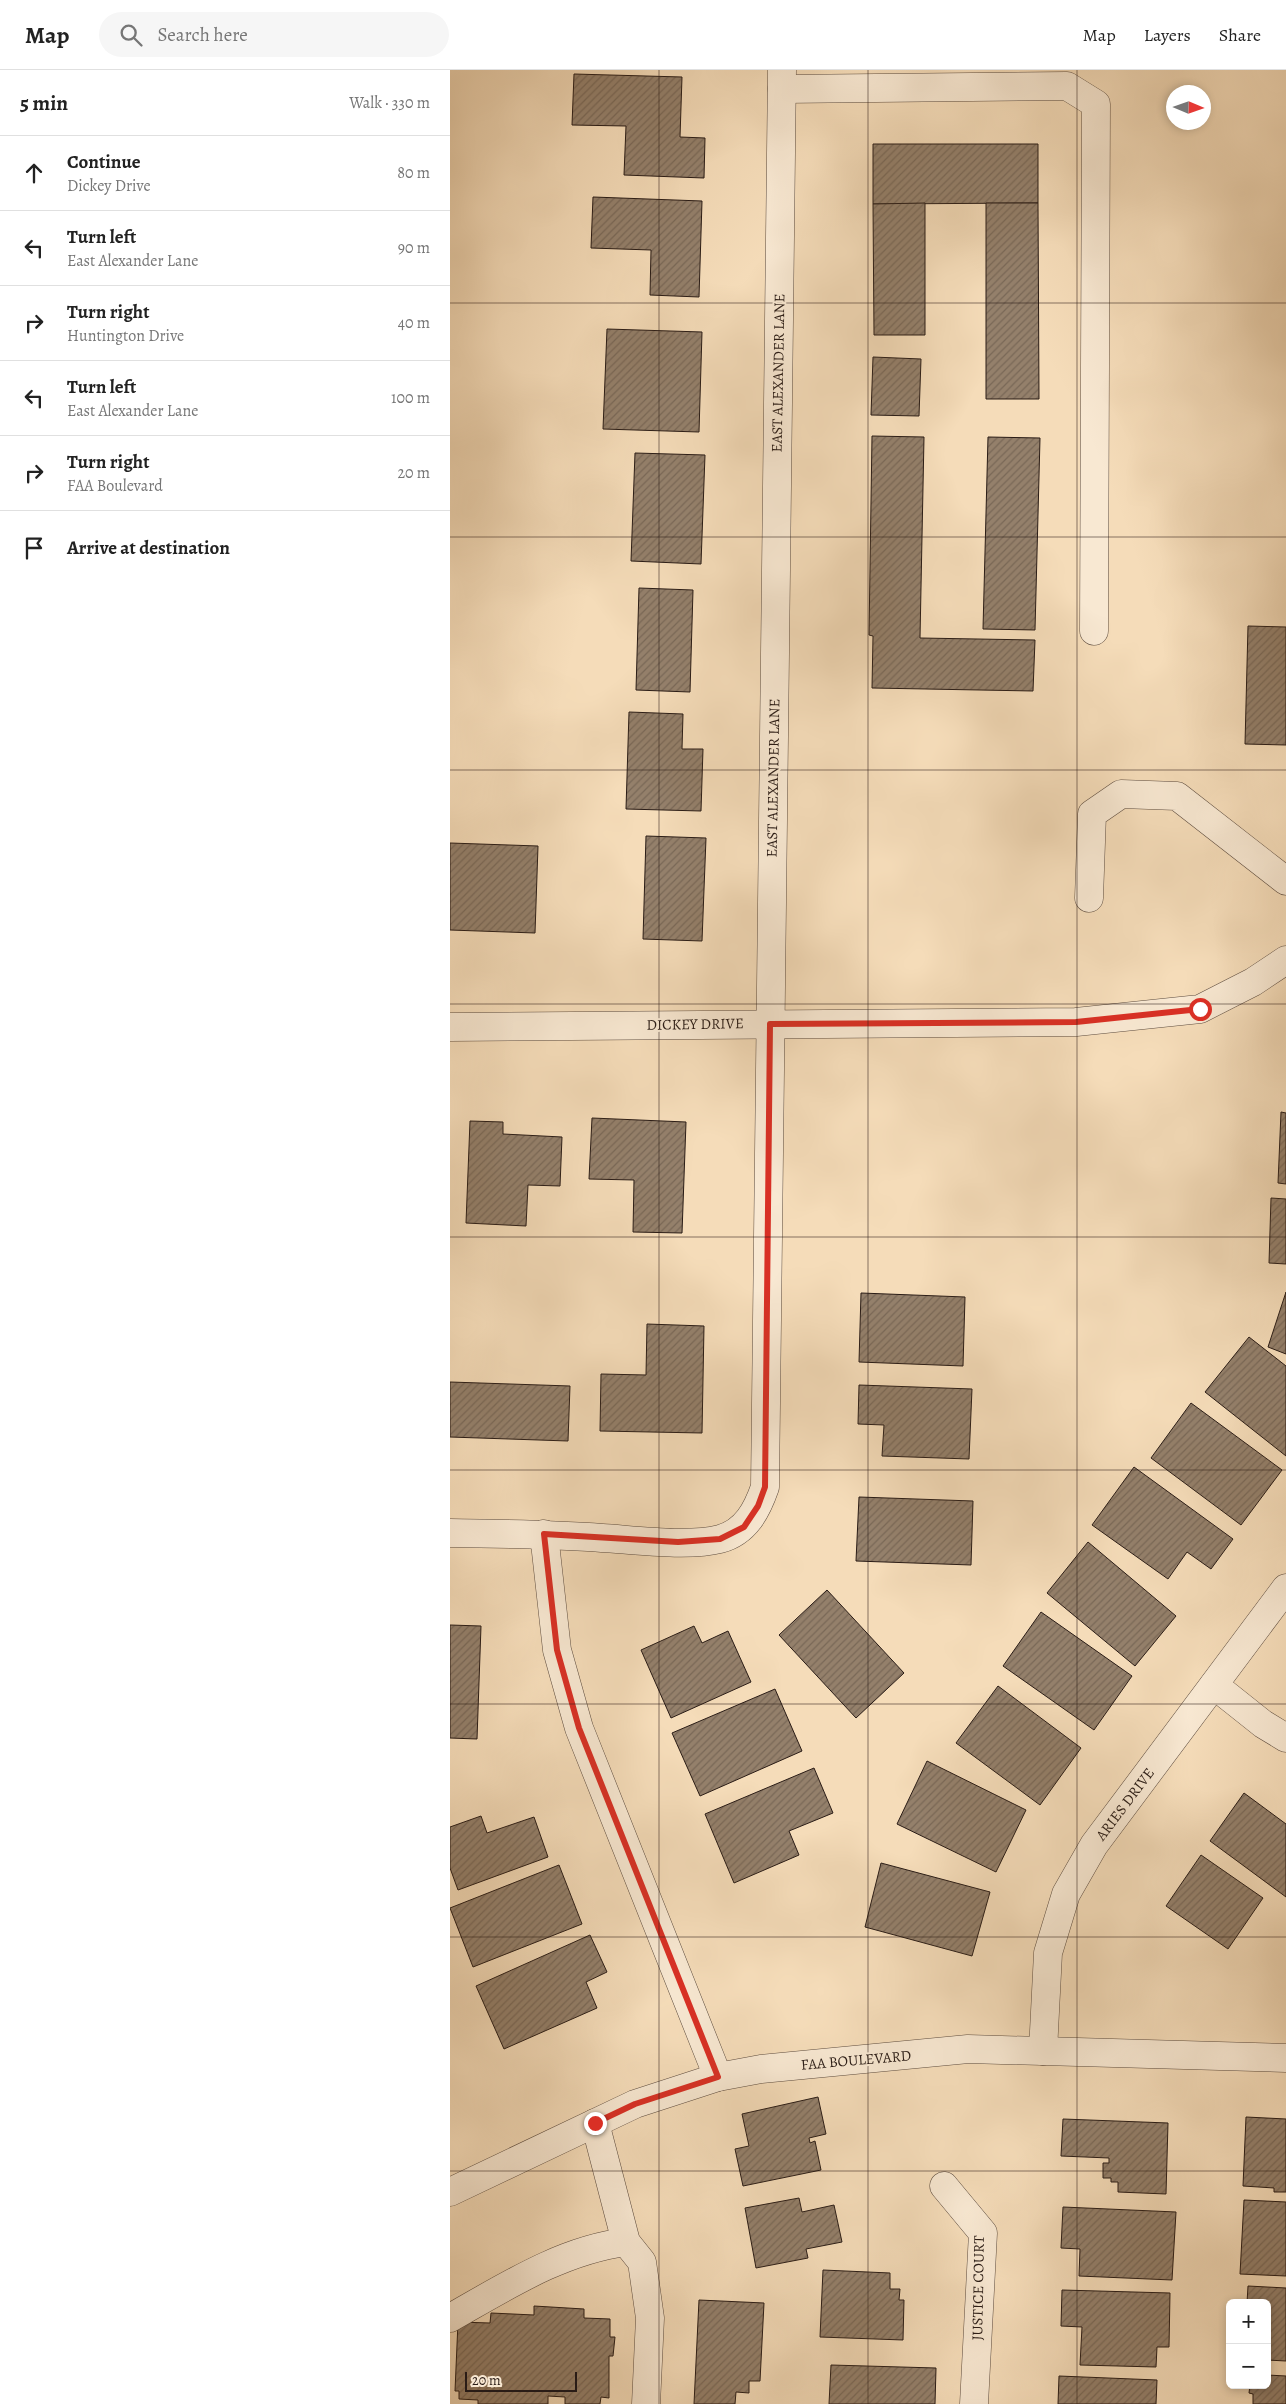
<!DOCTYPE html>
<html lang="en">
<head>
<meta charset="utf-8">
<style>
  :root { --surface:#fff; --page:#f6f6f6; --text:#222; --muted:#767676; --line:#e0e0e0 }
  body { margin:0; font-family:Alegreya,serif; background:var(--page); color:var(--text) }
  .controls { position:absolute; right:15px; bottom:15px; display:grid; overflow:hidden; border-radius:8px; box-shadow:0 2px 8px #0003 }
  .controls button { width:45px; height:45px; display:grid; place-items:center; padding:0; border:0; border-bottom:1px solid var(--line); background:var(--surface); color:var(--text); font:25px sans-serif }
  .compass { position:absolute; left:716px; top:15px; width:45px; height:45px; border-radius:50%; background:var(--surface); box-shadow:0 2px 8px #0003; rotate:92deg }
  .scale { position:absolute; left:15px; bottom:12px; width:112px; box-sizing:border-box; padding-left:5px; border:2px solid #2a1c16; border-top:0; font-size:14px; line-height:18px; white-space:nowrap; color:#2a1c16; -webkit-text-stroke:4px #f8e8d2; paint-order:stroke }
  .stop { position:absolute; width:15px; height:15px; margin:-11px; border:4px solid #d93025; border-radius:50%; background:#fff }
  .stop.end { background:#d93025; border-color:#fff; box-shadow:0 1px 5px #0008 }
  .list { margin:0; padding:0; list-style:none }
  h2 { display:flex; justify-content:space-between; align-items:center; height:65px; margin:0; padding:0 20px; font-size:21px }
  h2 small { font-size:16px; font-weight:400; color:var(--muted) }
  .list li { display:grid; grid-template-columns:32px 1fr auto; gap:15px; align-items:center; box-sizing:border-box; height:75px; padding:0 20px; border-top:1px solid var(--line) }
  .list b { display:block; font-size:19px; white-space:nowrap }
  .list p { margin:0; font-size:16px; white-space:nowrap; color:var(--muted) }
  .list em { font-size:16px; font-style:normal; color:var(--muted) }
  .icon { flex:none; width:28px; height:28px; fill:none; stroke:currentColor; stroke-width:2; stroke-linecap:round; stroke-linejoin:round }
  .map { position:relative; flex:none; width:836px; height:2334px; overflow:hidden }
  header { display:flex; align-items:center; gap:30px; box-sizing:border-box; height:70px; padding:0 25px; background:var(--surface); border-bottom:1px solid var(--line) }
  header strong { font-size:24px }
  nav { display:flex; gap:28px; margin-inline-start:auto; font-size:18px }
  .search { width:350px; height:45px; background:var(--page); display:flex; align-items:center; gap:12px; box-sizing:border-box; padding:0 18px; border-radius:28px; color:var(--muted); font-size:19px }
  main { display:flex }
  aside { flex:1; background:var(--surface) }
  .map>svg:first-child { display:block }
  .building { fill:url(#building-hatch); stroke:#2a1c16 }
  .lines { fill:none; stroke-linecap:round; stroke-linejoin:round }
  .minor-casing { stroke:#5d4c3f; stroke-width:29 }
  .minor { stroke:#f8e8d2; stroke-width:28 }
  .route { stroke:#d93025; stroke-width:6 }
  .grid { fill:none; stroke:#2a1c16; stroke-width:1; stroke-opacity:0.55 }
  .labels { text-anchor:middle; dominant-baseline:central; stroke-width:4; stroke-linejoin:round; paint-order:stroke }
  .street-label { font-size:15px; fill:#2a1c16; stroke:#f8e8d2 }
</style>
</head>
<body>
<header>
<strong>Map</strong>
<div class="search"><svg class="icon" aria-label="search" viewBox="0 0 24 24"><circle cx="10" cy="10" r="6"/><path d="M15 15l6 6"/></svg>Search here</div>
<nav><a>Map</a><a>Layers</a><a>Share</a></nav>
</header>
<main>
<aside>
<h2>5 min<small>Walk · 330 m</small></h2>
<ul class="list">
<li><svg class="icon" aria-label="ahead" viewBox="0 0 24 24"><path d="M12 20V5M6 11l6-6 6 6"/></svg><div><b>Continue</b><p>Dickey Drive</p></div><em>80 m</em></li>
<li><svg class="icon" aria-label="left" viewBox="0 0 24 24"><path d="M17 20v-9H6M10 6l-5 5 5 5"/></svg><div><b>Turn left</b><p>East Alexander Lane</p></div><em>90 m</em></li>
<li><svg class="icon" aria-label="right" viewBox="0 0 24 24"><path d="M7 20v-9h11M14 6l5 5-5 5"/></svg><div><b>Turn right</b><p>Huntington Drive</p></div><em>40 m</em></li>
<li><svg class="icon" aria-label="left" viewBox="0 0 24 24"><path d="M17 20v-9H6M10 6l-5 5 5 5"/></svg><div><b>Turn left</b><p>East Alexander Lane</p></div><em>100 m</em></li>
<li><svg class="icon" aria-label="right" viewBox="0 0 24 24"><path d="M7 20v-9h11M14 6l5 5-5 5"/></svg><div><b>Turn right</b><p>FAA Boulevard</p></div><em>20 m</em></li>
<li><svg class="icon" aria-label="arrive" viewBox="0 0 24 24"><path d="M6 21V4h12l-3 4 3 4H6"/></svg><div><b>Arrive at destination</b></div></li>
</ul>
</aside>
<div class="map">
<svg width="836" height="2334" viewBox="0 0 836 2334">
  <defs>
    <pattern id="building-hatch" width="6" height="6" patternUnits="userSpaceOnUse" patternTransform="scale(1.25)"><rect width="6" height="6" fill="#94806b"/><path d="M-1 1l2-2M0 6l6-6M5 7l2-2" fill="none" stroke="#796857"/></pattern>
  </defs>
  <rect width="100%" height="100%" fill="#f5dcb9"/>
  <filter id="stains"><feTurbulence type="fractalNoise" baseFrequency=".004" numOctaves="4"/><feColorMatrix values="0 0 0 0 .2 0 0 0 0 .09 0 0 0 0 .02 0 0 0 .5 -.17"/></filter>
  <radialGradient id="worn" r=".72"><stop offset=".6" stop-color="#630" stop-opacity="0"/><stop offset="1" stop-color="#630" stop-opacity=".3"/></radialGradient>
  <g class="building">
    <polygon points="124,4 232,7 230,67 255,68 254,108 174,105 176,56 122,55"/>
    <polygon points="423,74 588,74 588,133 423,134"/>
    <polygon points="143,127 252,131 249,227 200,225 201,180 141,178"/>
    <polygon points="475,133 475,265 424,265 423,134"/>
    <polygon points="536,133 588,133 589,329 536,329"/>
    <polygon points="157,259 252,262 249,362 153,359"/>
    <polygon points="423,287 471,289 469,346 421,345"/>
    <polygon points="422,366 474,367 470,568 585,570 583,621 422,618 423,566 419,565"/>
    <polygon points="538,367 590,368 585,560 533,559"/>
    <polygon points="185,383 255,385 251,494 181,491"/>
    <polygon points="189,518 243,520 240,622 186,620"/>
    <polygon points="798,556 836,557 836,675 795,674"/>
    <polygon points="179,642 233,644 232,679 253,679 251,741 176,739"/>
    <polygon points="196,766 256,768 252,871 193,869"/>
    <polygon points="0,773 88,776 85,863 0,860"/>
    <polygon points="831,1042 836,1043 836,1114 828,1113"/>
    <polygon points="142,1048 236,1052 232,1163 183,1162 184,1110 139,1109"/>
    <polygon points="20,1051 53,1052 53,1064 112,1067 110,1116 78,1115 76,1156 16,1153"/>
    <polygon points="821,1128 836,1129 836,1194 819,1193"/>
    <polygon points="836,1222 836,1284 818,1277"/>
    <polygon points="411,1223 515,1227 513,1296 409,1292"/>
    <polygon points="197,1254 254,1256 252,1363 150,1361 151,1304 196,1305"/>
    <polygon points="799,1267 836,1296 836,1386 755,1322"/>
    <polygon points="0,1312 120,1316 118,1371 0,1367"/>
    <polygon points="409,1315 522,1319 519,1389 432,1386 434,1355 408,1354"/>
    <polygon points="741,1333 832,1400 791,1455 701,1388"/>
    <polygon points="684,1397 783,1469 761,1499 737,1482 718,1509 642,1455"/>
    <polygon points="409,1427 523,1431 521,1495 406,1491"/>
    <polygon points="638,1472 726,1546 685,1596 597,1523"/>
    <polygon points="377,1520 454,1603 406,1648 329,1565"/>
    <polygon points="591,1542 682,1606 644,1660 553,1596"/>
    <polygon points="0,1555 31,1556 27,1669 0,1668"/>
    <polygon points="244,1556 252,1573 278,1561 301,1612 221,1648 191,1580"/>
    <polygon points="548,1616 631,1678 590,1735 506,1673"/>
    <polygon points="325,1619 352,1681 250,1726 222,1663"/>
    <polygon points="477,1691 576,1740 546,1802 447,1754"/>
    <polygon points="364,1698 383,1743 339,1761 349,1785 284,1813 255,1744"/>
    <polygon points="794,1723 836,1754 836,1827 760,1771"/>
    <polygon points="31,1746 37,1763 84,1747 98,1787 8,1820 0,1798 0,1757"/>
    <polygon points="751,1785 813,1828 778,1879 716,1836"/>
    <polygon points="431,1793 540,1822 522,1886 415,1857"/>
    <polygon points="109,1795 132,1854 23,1897 0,1838"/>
    <polygon points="140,1865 157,1902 136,1912 147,1938 54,1979 26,1916"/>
    <polygon points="368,2027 376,2064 359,2068 360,2073 365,2071 371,2100 293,2116 285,2079 299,2076 292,2044"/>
    <polygon points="796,2047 836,2049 836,2122 824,2122 824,2118 793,2116"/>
    <polygon points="613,2049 718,2053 716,2124 668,2122 668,2112 661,2112 661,2108 653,2108 653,2093 659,2093 659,2088 611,2086"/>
    <polygon points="349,2128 352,2142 384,2135 392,2172 356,2179 358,2188 306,2198 295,2138"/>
    <polygon points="794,2130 836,2132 836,2206 790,2204"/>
    <polygon points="613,2137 726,2142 722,2210 629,2206 630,2179 611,2178"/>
    <polygon points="373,2200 440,2203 440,2219 450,2219 449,2230 454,2230 453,2270 370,2267"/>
    <polygon points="798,2216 836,2218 836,2291 817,2290 817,2233 797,2233"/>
    <polygon points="612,2220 720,2223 719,2277 707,2277 706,2297 630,2295 632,2257 611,2256"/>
    <polygon points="249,2230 314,2233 310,2311 299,2311 299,2323 286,2322 285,2334 244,2334"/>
    <polygon points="84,2236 134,2239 134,2248 160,2249 160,2267 165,2267 163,2286 159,2286 159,2328 151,2327 150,2334 115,2334 115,2327 98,2326 98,2334 28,2334 28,2330 9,2329 9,2321 5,2321 8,2252 40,2253 41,2243 84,2245"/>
    <polygon points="381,2295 486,2298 485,2334 379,2334"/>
    <polygon points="817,2305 836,2306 836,2334 803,2334 803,2324 799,2323 800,2315 817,2315"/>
    <polygon points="609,2306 707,2310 706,2334 608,2334"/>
  </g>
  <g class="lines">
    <g class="minor-casing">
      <g id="minor">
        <polyline points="332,19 617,16 646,34 644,561"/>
        <polyline points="639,828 642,744 671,724 727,726 836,811"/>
        <polyline points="0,957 626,952 750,939 803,912 836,890"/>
        <path d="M0,1463C51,1464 101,1464 152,1468C185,1470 239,1477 270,1469C296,1462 307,1440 315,1417L332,0"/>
        <polyline points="94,1464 107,1580 129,1658 268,2007"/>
        <polyline points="764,1615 813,1654 836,1668"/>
        <polyline points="593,1981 598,1883 616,1824 644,1775 836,1518"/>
        <polyline points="145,2053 176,2172 192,2192 200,2248 196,2334"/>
        <polyline points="494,2116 533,2163 524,2334"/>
        <polyline points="0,2122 185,2034 268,2007 311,1999 518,1979 836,1988"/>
        <path d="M0,2248C55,2217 112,2180 176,2172"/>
      </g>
    </g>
    <use href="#minor" class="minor"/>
  </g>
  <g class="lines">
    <polyline class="route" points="145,2053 185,2034 268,2007 129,1658 107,1580 94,1464 228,1472 270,1469 294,1457 308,1436 315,1417 320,954 626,952 750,939"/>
  </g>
  <path class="grid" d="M209,0V2334M418,0V2334M627,0V2334M0,233H836M0,467H836M0,700H836M0,934H836M0,1167H836M0,1400H836M0,1634H836M0,1867H836M0,2101H836"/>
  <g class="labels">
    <g class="street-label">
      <text transform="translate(328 303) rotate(-89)">EAST ALEXANDER LANE</text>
      <text transform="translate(323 708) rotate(-89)">EAST ALEXANDER LANE</text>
      <text transform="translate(245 954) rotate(-1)">DICKEY DRIVE</text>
      <text transform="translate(675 1734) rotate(-53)">ARIES DRIVE</text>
      <text transform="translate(406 1990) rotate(-5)">FAA BOULEVARD</text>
      <text transform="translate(528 2218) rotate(-89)">JUSTICE COURT</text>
    </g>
  </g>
  <rect width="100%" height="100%" filter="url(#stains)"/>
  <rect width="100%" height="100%" fill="url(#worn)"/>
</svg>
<div class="controls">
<button>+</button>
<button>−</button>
</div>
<svg class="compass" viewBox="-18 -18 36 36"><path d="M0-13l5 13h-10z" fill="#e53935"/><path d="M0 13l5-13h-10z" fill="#767676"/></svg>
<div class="scale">20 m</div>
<div class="stop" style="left:750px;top:939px"></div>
<div class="stop end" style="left:145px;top:2053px"></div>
</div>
</main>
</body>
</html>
